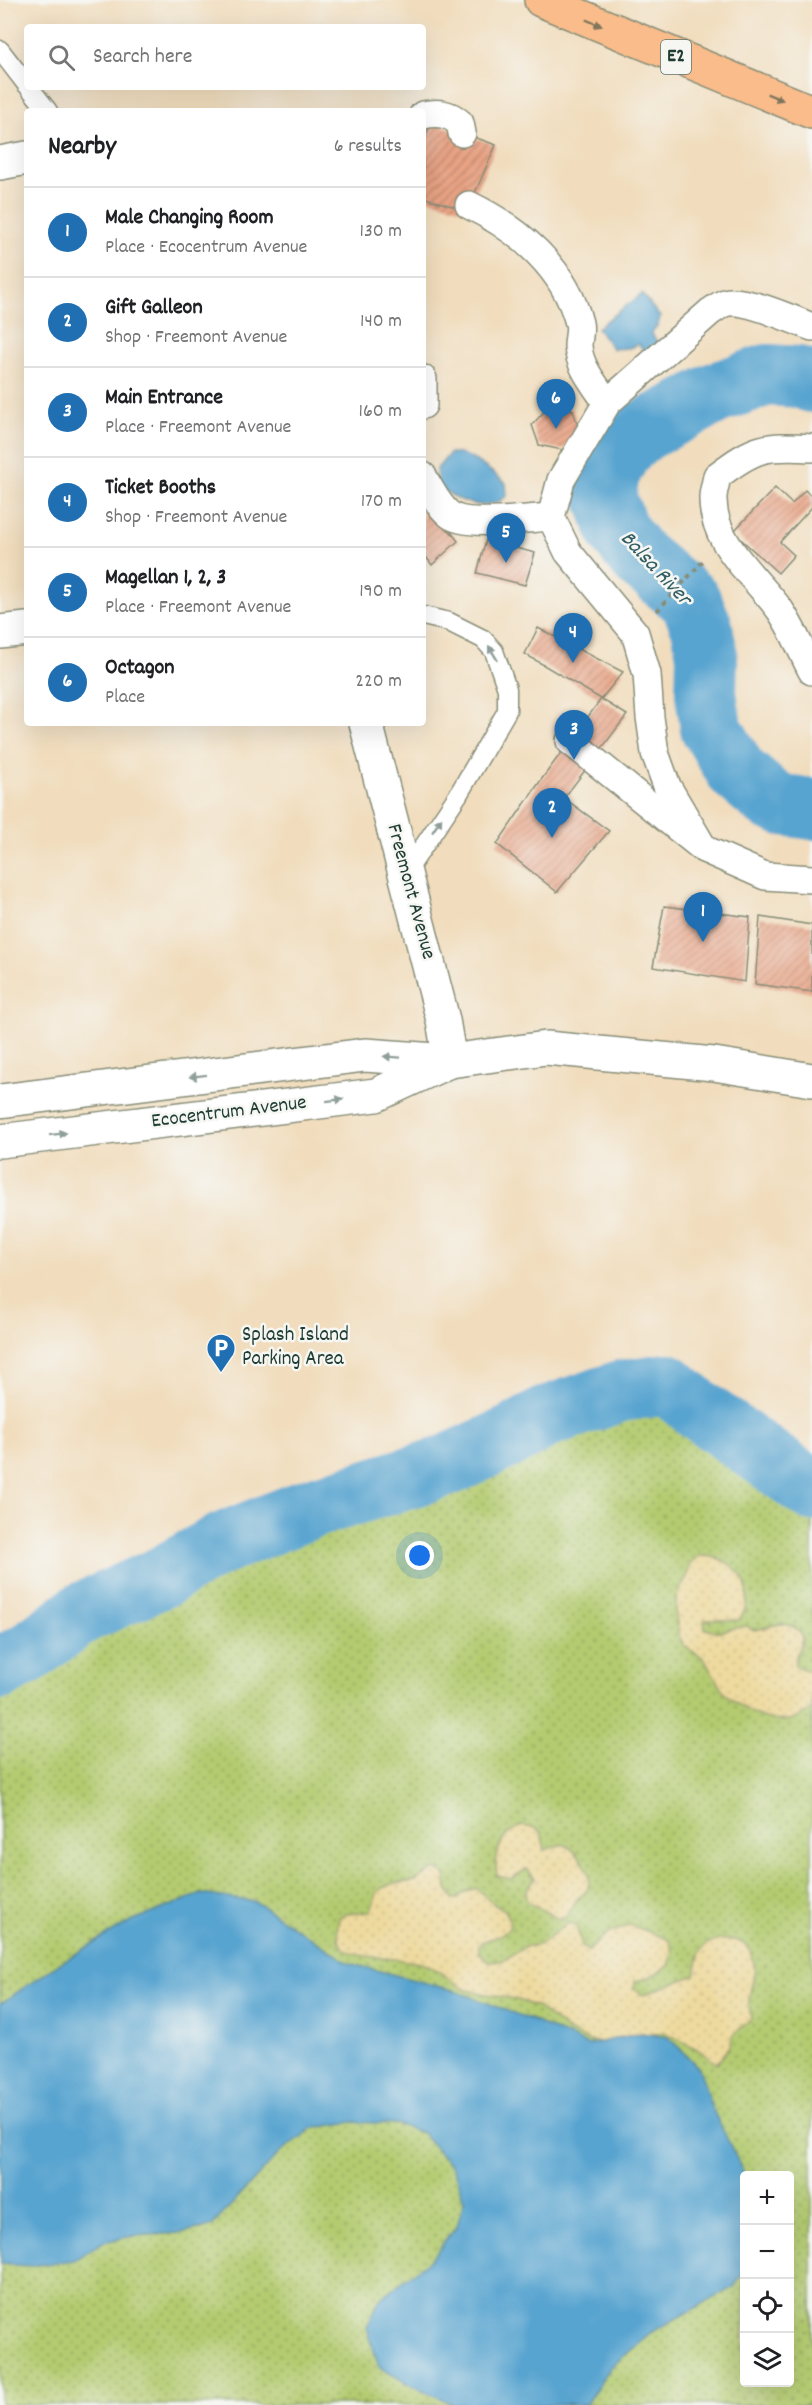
<!DOCTYPE html>
<html lang="en">
<head>
<meta charset="utf-8">
<style>
  :root { --surface:#fff; --page:#f6f6f6; --text:#202124; --muted:#757577; --line:#e0e0e0; --accent:#1f6fb2 }
  body { margin:0; font-family:Dekko,sans-serif; background:var(--page); color:var(--text) }
  .controls { position:absolute; right:18px; bottom:18px; display:grid; overflow:hidden; border-radius:6px; box-shadow:0 6px 24px #0002 }
  .controls button { width:54px; height:54px; display:grid; place-items:center; padding:0; border:0; border-bottom:2px solid var(--line); background:var(--surface); color:var(--text); font:30px sans-serif }
  .you { position:absolute; left:420px; top:1556px; width:21px; height:21px; margin:-15px; border:4px solid #fff; border-radius:50%; background:#1a73e8; box-shadow:0 0 0 9px #1a73e833 }
  .badge { display:grid; place-items:center; width:39px; height:39px; border-radius:50%; background:var(--accent); color:#fff; font-size:20px; font-weight:700 }
  .pin { position:absolute; translate:-50% -50px; filter:drop-shadow(0 2px 3px #0008) }
  .pin::after { content:''; position:absolute; top:32px; width:21px; height:18px; background:inherit; clip-path:polygon(0 0,100% 0,50% 100%) }
  .list { margin:0; padding:0; list-style:none }
  h2 { display:flex; justify-content:space-between; align-items:center; height:78px; margin:0; padding:0 24px; font-size:26px }
  h2 small { font-size:20px; font-weight:400; color:var(--muted) }
  .list li { display:grid; grid-template-columns:39px 1fr auto; gap:18px; align-items:center; box-sizing:border-box; height:90px; padding:0 24px; border-top:2px solid var(--line) }
  .list b { display:block; font-size:22px; white-space:nowrap }
  .list p { margin:0; font-size:20px; white-space:nowrap; color:var(--muted) }
  .list em { font-size:20px; font-style:normal; color:var(--muted) }
  .icon { flex:none; width:33px; height:33px; fill:none; stroke:currentColor; stroke-width:2; stroke-linecap:round; stroke-linejoin:round }
  .map { position:relative; flex:none; width:812px; height:2405px; overflow:hidden }
  .search { position:absolute; background:var(--surface); box-shadow:0 6px 24px #0002; left:24px; top:24px; width:402px; height:66px; display:flex; align-items:center; gap:15px; box-sizing:border-box; padding:0 21px; border-radius:6px; color:var(--muted); font-size:22px }
  .panel { position:absolute; background:var(--surface); box-shadow:0 6px 24px #0002; left:24px; top:108px; width:402px; height:618px; border-radius:6px }
  .map>svg:first-child { display:block }
  .grass { fill:url(#grass-dots); stroke:#6a8452; stroke-width:1.5; fill-rule:evenodd }
  .sand { fill:url(#sand-dots); stroke:#868c69; stroke-width:1.5 }
  .water { fill:#58a4d0; stroke:#3c7082; stroke-width:1.5 }
  .lines { fill:none; stroke-linecap:round; stroke-linejoin:round }
  .river { stroke:#58a4d0; stroke-width:62 }
  .building { fill:url(#building-hatch) }
  .service-casing { stroke:#888d78; stroke-width:21 }
  .pedestrian-casing { stroke:#888d78; stroke-width:30 }
  .minor-casing { stroke:#888d78; stroke-width:36 }
  .motorway-casing { stroke:#888d78; stroke-width:36 }
  .path { stroke:#888d78; stroke-width:4; stroke-dasharray:4.5 4.5; stroke-linecap:butt }
  .service { stroke:#fff; stroke-width:18 }
  .pedestrian { stroke:#fff; stroke-width:27 }
  .minor { stroke:#fff; stroke-width:33 }
  .motorway { stroke:#f9bc8a; stroke-width:33 }
  .oneway { fill:#81765b }
  .oneway2 { fill:#8f9e9a }
  .labels { text-anchor:middle; dominant-baseline:central; stroke-width:5; stroke-linejoin:round; paint-order:stroke }
  .shield { fill:#f6f6f2; stroke:#60746d; stroke-width:1.5 }
  .shield-label { font-size:20px; font-weight:bold; fill:#1f3d34 }
  .street-label { font-size:21px; fill:#1f3d34; stroke:#f6f6f2 }
  .poi-label { font-size:21px; fill:#1f3d34; stroke:#f6f6f2; text-anchor:start }
  .water-label { font-size:22px; font-style:italic; fill:#305c63; stroke:#f6f6f2 }
</style>
</head>
<body>
<div class="map">
<svg width="812" height="2405" viewBox="0 0 812 2405">
  <defs>
    <pattern id="grass-dots" width="8" height="8" patternUnits="userSpaceOnUse" patternTransform="scale(1.5)"><rect width="8" height="8" fill="#b4cb70"/><path d="M2 2h.1M6 6h.1" fill="none" stroke="#92a65d" stroke-width="1.8" stroke-linecap="round"/></pattern>
    <pattern id="sand-dots" width="8" height="8" patternUnits="userSpaceOnUse" patternTransform="scale(1.5)"><rect width="8" height="8" fill="#eeda9e"/><path d="M2 2h.1M6 6h.1" fill="none" stroke="#ccbc89" stroke-width="1.8" stroke-linecap="round"/></pattern>
    <pattern id="building-hatch" width="6" height="6" patternUnits="userSpaceOnUse" patternTransform="scale(1.5)"><rect width="6" height="6" fill="#e9a384"/><path d="M-1 1l2-2M0 6l6-6M5 7l2-2" fill="none" stroke="#bc866d"/></pattern>
  </defs>
  <rect width="100%" height="100%" fill="#f6f6f2"/>
  <filter id="ink" filterUnits="userSpaceOnUse"><feTurbulence type="fractalNoise" baseFrequency=".0167" numOctaves="2"/><feDisplacementMap in="SourceGraphic" scale="12" xChannelSelector="R" yChannelSelector="G"/><feConvolveMatrix kernelMatrix="1 2 1 2 8 2 1 2 1" color-interpolation-filters="sRGB"/></filter>
  <filter id="wash" filterUnits="userSpaceOnUse"><feTurbulence type="fractalNoise" baseFrequency=".008" numOctaves="4" result="noise"/><feDisplacementMap in="SourceGraphic" scale="24" xChannelSelector="R" yChannelSelector="G"/><feGaussianBlur stdDeviation="1.35" result="paint"/><feColorMatrix in="noise" values="0 0 0 0 0 0 0 0 0 0 0 0 0 0 0 0 0 1.4 0 .05"/><feComposite in="paint" operator="in"/></filter>
  <g filter="url(#wash)">
    <rect width="100%" height="100%" fill="#f1ddbd"/>
    <path class="grass" d="M667,1384L702,1412L812,1490V2405H0V1669L29,1652L82,1613L162,1577L217,1546L245,1534L314,1507L446,1466L514,1435L548,1416L586,1403L621,1391ZM744,2176H790V2382H744Z"/>
    <g class="sand">
      <path d="M699,1556C734,1554 762,1588 739,1620H704L705,1628C718,1636 733,1627 747,1626L752,1630C768,1629 782,1617 798,1630C801,1633 802,1633 802,1638C802,1648 794,1653 795,1666L812,1672V1708C788,1733 750,1717 727,1695C717,1685 713,1672 705,1660C700,1653 689,1652 683,1644C676,1632 673,1603 679,1590C681,1586 685,1583 686,1579C689,1568 689,1563 699,1556Z"/>
      <path d="M522,1826L535,1828L541,1832L545,1850L563,1844C578,1851 593,1870 588,1888C586,1894 578,1897 575,1902C570,1911 571,1915 560,1920L527,1901C523,1890 529,1887 535,1878L527,1869L510,1879L497,1876C494,1854 500,1833 522,1826Z"/>
      <path d="M435,1869L445,1874L447,1889L453,1899H457L465,1892L476,1888C486,1895 493,1907 505,1910C522,1938 491,1933 479,1945V1952L489,1962L502,1961L527,1946L539,1945L568,1923L576,1925L582,1946L588,1951L609,1933L631,1925L669,1940L673,1952L669,1966L646,1979L635,1981L634,1988L643,1995L695,1975C697,1965 697,1952 706,1945C710,1941 714,1941 719,1940C738,1938 749,1942 754,1962C757,1975 750,1987 749,2000C749,2006 750,2012 751,2019L733,2035L730,2046L717,2064L697,2049L664,2032L607,2043L589,2041L570,2032L537,2007L518,2000L466,1990L432,1967L422,1963C406,1961 390,1958 375,1957C348,1955 332,1950 339,1918L346,1914L370,1912L378,1891L388,1885L415,1881Z"/>
    </g>
    <g class="water">
      <polygon points="642,294 660,317 658,325 651,333 658,343 645,353 639,344 629,348 613,349 597,328"/>
      <path d="M450,453C470,452 490,471 506,483L507,496C485,514 458,502 438,486L436,470Z"/>
      <polygon points="201,1894 256,1902 349,1963 453,1990 529,2019 588,2045 641,2033 668,2037 699,2068 711,2106 745,2175 744,2273 734,2287 655,2330 611,2367 585,2405 455,2405 409,2384 379,2367 367,2327 380,2299 430,2260 457,2226 464,2201 453,2168 422,2133 397,2124 353,2122 313,2128 278,2154 212,2226 180,2233 133,2236 103,2242 74,2260 31,2266 0,2264 0,2004 62,1962 131,1921"/>
    </g>
    <g class="lines">
      <g class="river">
        <polyline points="812,382 799,377 767,375 718,392 643,431 622,449 609,474 605,496 618,531 639,558 690,600 702,627 707,656 706,693 711,728 737,772 769,799 783,805 812,809"/>
        <polyline points="0,1669 29,1652 82,1613 162,1577 217,1546 245,1534 314,1507 446,1466 514,1435 548,1416 586,1403 621,1391 667,1384 702,1412 812,1490"/>
      </g>
    </g>
    <g id="blocks">
      <g class="building">
        <polygon points="432,122 496,145 467,211 423,197 423,142"/>
        <polygon points="550,405 573,410 580,433 562,450 539,445 532,425"/>
        <polygon points="775,488 792,504 805,490 812,497 812,507 780,542 794,555 778,573 733,532"/>
        <polygon points="423,497 458,541 432,565 423,553"/>
        <polygon points="486,540 535,553 525,585 477,573"/>
        <polygon points="538,628 623,672 601,699 525,654"/>
        <polygon points="601,699 627,715 564,798 609,831 557,892 497,844 541,780"/>
        <polygon points="664,906 750,917 745,982 653,967"/>
        <polygon points="760,917 812,925 812,992 755,984"/>
      </g>
    </g>
  </g>
  <g filter="url(#ink)">
    <use href="#blocks" fill-opacity="0" stroke="#888d78" stroke-width="1.5"/>
    <g class="lines">
      <g class="service-casing">
        <g id="service">
          <polyline points="0,50 27,85"/>
          <polyline points="29,87 48,111"/>
          <polyline points="405,874 458,795 507,711 507,689 494,651 483,639 449,622 423,616"/>
        </g>
      </g>
      <g class="pedestrian-casing">
        <g id="pedestrian">
          <path d="M423,115C438,112 449,113 460,123L462,133"/>
          <path d="M469,205C519,229 565,268 579,323C581,331 578,338 578,346C579,367 596,386 607,403"/>
          <polyline points="423,379 423,405"/>
          <path d="M812,448C765,445 755,447 717,476C716,483 713,491 713,498C712,544 755,576 780,610C793,629 802,652 812,671"/>
          <path d="M423,476C430,489 438,505 449,514C465,528 529,518 551,517"/>
          <polyline points="570,741 704,849 765,876 812,879"/>
          <path d="M704,849L667,786L655,753L650,717L647,674L635,633L568,552L551,517L561,480L607,403L710,312C716,308 723,302 730,302C748,300 794,320 812,327"/>
        </g>
      </g>
      <g class="minor-casing">
        <g id="minor">
          <polyline points="0,163 27,158"/>
          <polyline points="0,632 27,629"/>
          <polyline points="366,723 443,1020 450,1061"/>
          <polyline points="0,1101 365,1055 450,1061 546,1048 714,1064 812,1080"/>
          <polyline points="0,1141 376,1095 447,1062"/>
        </g>
      </g>
      <g class="motorway-casing">
        <polyline id="motorway" points="541,0 812,112"/>
      </g>
      <polyline class="path" points="657,611 703,561"/>
      <use href="#service" class="service"/>
      <use href="#pedestrian" class="pedestrian"/>
      <use href="#minor" class="minor"/>
      <use href="#motorway" class="motorway"/>
    </g>
    <defs><path id="oneway-solid" d="M-6-.8H1V-3.2L6.5 0L1 3.2V.8H-6Z" transform="scale(1.5)"/></defs>
    <g class="oneway">
      <use href="#oneway-solid" transform="translate(594 23) rotate(23)"/>
      <use href="#oneway-solid" transform="translate(775 97) rotate(22)"/>
    </g>
    <g class="oneway2">
      <use href="#oneway-solid" transform="translate(493 653) rotate(-121)"/>
      <use href="#oneway-solid" transform="translate(437 825) rotate(-57)"/>
      <use href="#oneway-solid" transform="translate(392 1057) rotate(-176)"/>
      <use href="#oneway-solid" transform="translate(198 1076) rotate(173)"/>
      <use href="#oneway-solid" transform="translate(335 1100) rotate(-7)"/>
      <use href="#oneway-solid" transform="translate(58 1134) rotate(-7)"/>
    </g>
  </g>
  <defs>
    <g id="parking-pin" transform="scale(1.5)"><path d="M0 17L-7.5 6A9.5 9.5 0 1 1 7.5 6Z" fill="#1f6fb2" stroke="#f6f6f2"/><path d="M-3.5-5.5H1a3.5 3.5 0 0 1 0 7H-1V5.5H-3.5ZM-1-3.4V-.6H.8a1.4 1.4 0 0 0 0-2.8Z" fill="#fff"/></g>
  </defs>
  <g fill-rule="evenodd">
    <use href="#parking-pin" x="221" y="1348"/>
  </g>
  <g class="labels">
    <rect class="shield" x="661" y="40" width="30" height="34" rx="4.5"/>
    <g class="shield-label">
      <text x="676" y="57">E2</text>
    </g>
    <g class="street-label">
      <text transform="translate(410 892) rotate(75)">Freemont Avenue</text>
      <text transform="translate(229 1113) rotate(-7)">Ecocentrum Avenue</text>
    </g>
    <g class="poi-label">
      <text x="242" y="1336">Splash Island<tspan x="242" dy="24">Parking Area</tspan></text>
    </g>
    <g class="water-label">
      <text transform="translate(655 569) rotate(47)">Balsa River</text>
    </g>
  </g>
</svg>
<div class="controls">
<button>+</button>
<button>−</button>
<button><svg class="icon" aria-label="locate" viewBox="0 0 24 24"><circle cx="12" cy="12" r="6"/><path d="M12 2v4M12 18v4M2 12h4M18 12h4"/></svg></button>
<button><svg class="icon" aria-label="layers" viewBox="0 0 24 24"><path d="M12 4l9 5-9 5-9-5zM3 14l9 5 9-5"/></svg></button>
</div>
<div class="you"></div>
<div class="pin badge" style="left:703px;top:942px">1</div>
<div class="pin badge" style="left:552px;top:838px">2</div>
<div class="pin badge" style="left:574px;top:760px">3</div>
<div class="pin badge" style="left:573px;top:663px">4</div>
<div class="pin badge" style="left:506px;top:563px">5</div>
<div class="pin badge" style="left:556px;top:429px">6</div>
<div class="search"><svg class="icon" aria-label="search" viewBox="0 0 24 24"><circle cx="10" cy="10" r="6"/><path d="M15 15l6 6"/></svg>Search here</div>
<section class="panel">
<h2>Nearby<small>6 results</small></h2>
<ul class="list">
<li><span class="badge">1</span><div><b>Male Changing Room</b><p>Place · Ecocentrum Avenue</p></div><em>130 m</em></li>
<li><span class="badge">2</span><div><b>Gift Galleon</b><p>Shop · Freemont Avenue</p></div><em>140 m</em></li>
<li><span class="badge">3</span><div><b>Main Entrance</b><p>Place · Freemont Avenue</p></div><em>160 m</em></li>
<li><span class="badge">4</span><div><b>Ticket Booths</b><p>Shop · Freemont Avenue</p></div><em>170 m</em></li>
<li><span class="badge">5</span><div><b>Magellan 1, 2, 3</b><p>Place · Freemont Avenue</p></div><em>190 m</em></li>
<li><span class="badge">6</span><div><b>Octagon</b><p>Place</p></div><em>220 m</em></li>
</ul>
</section>
</div>
</body>
</html>
